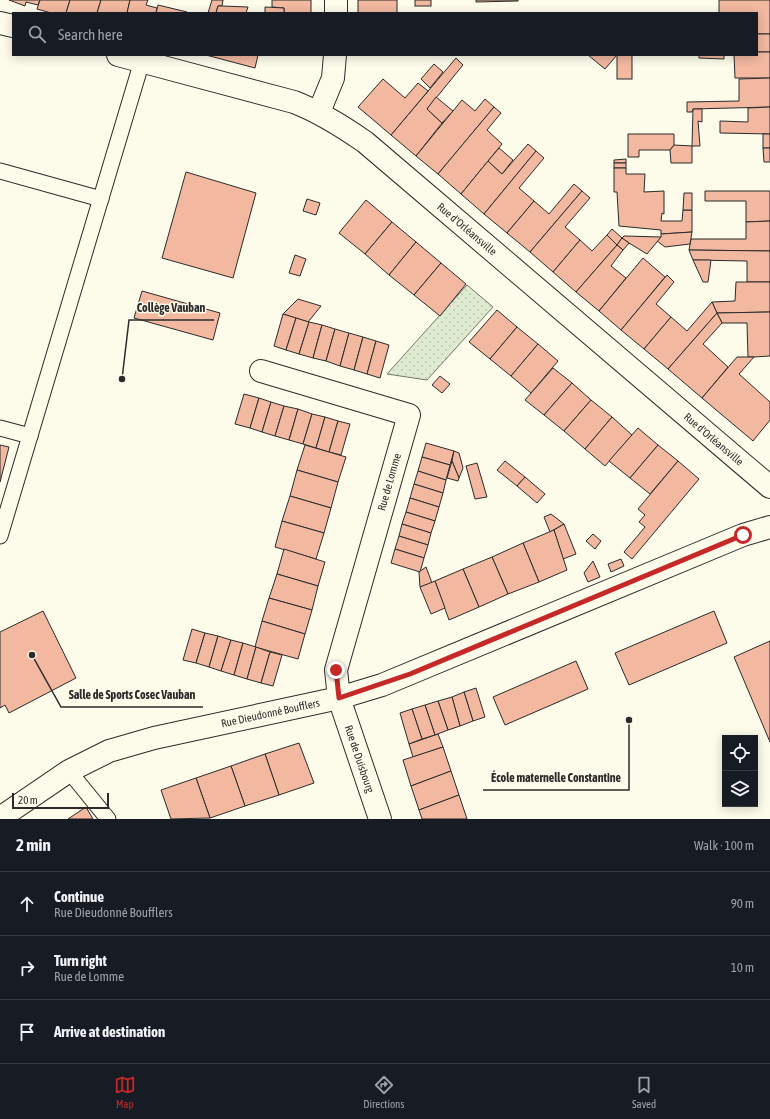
<!DOCTYPE html>
<html lang="en">
<head>
<meta charset="utf-8">
<style>
  :root { --surface:#171b24; --page:#20242c; --text:#f1f3f6; --muted:#9ea1a6; --line:#363941; --accent:#c62828 }
  body { margin:0; font-family:"Asap Condensed",sans-serif; background:var(--page); color:var(--text) }
  .controls { position:absolute; right:12px; bottom:12px; display:grid; overflow:hidden; border-radius:0px; box-shadow:0 2px 10px #0003 }
  .controls button { width:36px; height:36px; display:grid; place-items:center; padding:0; border:0; border-bottom:1px solid var(--line); background:var(--surface); color:var(--text); font:20px sans-serif }
  .scale { position:absolute; left:12px; bottom:10px; width:97px; box-sizing:border-box; padding-left:4px; border:2px solid #2b2b2b; border-top:0; font-size:11px; line-height:14px; white-space:nowrap; color:#2b2b2b; -webkit-text-stroke:3px #fdfbea; paint-order:stroke }
  .stop { position:absolute; width:12px; height:12px; margin:-9px; border:3px solid #c62828; border-radius:50%; background:#fff }
  .stop.end { background:#c62828; border-color:#fff; box-shadow:0 1px 4px #0008 }
  .list { margin:0; padding:0; list-style:none }
  h2 { display:flex; justify-content:space-between; align-items:center; height:52px; margin:0; padding:0 16px; font-size:17px }
  h2 small { font-size:13px; font-weight:400; color:var(--muted) }
  .list li { display:grid; grid-template-columns:26px 1fr auto; gap:12px; align-items:center; box-sizing:border-box; height:64px; padding:0 16px; border-top:1px solid var(--line) }
  .list b { display:block; font-size:15px; white-space:nowrap }
  .list p { margin:0; font-size:13px; white-space:nowrap; color:var(--muted) }
  .list em { font-size:13px; font-style:normal; color:var(--muted) }
  .icon { flex:none; width:22px; height:22px; fill:none; stroke:currentColor; stroke-width:2; stroke-linecap:round; stroke-linejoin:round }
  .map { position:relative; flex:none; width:770px; height:819px; overflow:hidden }
  .search { position:absolute; background:var(--surface); box-shadow:0 2px 10px #0003; left:12px; right:12px; top:12px; height:44px; display:flex; align-items:center; gap:10px; box-sizing:border-box; padding:0 14px; border-radius:0px; color:var(--muted); font-size:15px }
  .sheet { height:244px; background:var(--surface) }
  nav { display:flex; justify-content:space-around; align-items:center; box-sizing:border-box; height:56px; border-top:1px solid var(--line); background:var(--surface); font-size:11px; color:var(--muted) }
  nav a { display:grid; justify-items:center; gap:2px }
  nav .on { color:var(--accent) }
  .map>svg:first-child { display:block }
  .green { fill:url(#green-dots); stroke:#74746e }
  .building { fill:#f2b8a0; stroke:#2b2b2b }
  .lines { fill:none; stroke-linecap:round; stroke-linejoin:round }
  .service-casing { stroke:#2b2b2b; stroke-width:17 }
  .minor-casing { stroke:#2b2b2b; stroke-width:24 }
  .service { stroke:#fdfbea; stroke-width:15 }
  .minor { stroke:#fdfbea; stroke-width:22 }
  .route { stroke:#c62828; stroke-width:5 }
  .labels { text-anchor:middle; dominant-baseline:central; stroke-width:3; stroke-linejoin:round; paint-order:stroke }
  .street-label { font-size:11px; fill:#2b2b2b; stroke:#fdfbea }
  .leader { fill:none; stroke:#2b2b2b; stroke-width:1.5 }
  .callout-dot { fill:#2b2b2b; stroke:#fdfbea; stroke-width:1.5 }
  .callout-label { font-size:12px; text-anchor:middle; font-weight:bold; fill:#2b2b2b; stroke:#fdfbea; stroke-width:3; stroke-linejoin:round; paint-order:stroke }
</style>
</head>
<body>
<div class="map">
<svg width="770" height="819" viewBox="0 0 770 819">
  <defs>
    <pattern id="green-dots" width="8" height="8" patternUnits="userSpaceOnUse"><rect width="8" height="8" fill="#deebd1"/><path d="M2 2h.1M6 6h.1" fill="none" stroke="#bfcab4" stroke-width="1.8" stroke-linecap="round"/></pattern>
  </defs>
  <rect width="100%" height="100%" fill="#fdfbea"/>
  <polygon class="green" points="467,285 493,307 427,380 387,374"/>
  <g class="building">
    <polygon points="9,0 40,0 38,5 26,2 25,6"/>
    <polygon points="40,0 70,0 66,13 51,13 37,9"/>
    <polygon points="70,0 101,0 97,13 66,13"/>
    <polygon points="101,0 130,0 127,13 97,13"/>
    <polygon points="130,0 148,0 146,5 157,8 156,13 127,13"/>
    <polygon points="212,0 223,0 222,6 218,6 216,13 208,13"/>
    <polygon points="272,0 311,0 311,13 284,13 284,8 272,7"/>
    <rect x="358" y="0" width="39" height="13"/>
    <rect x="415" y="0" width="16" height="6"/>
    <polygon points="476,0 518,0 518,1 476,2"/>
    <polygon points="719,0 770,0 770,34 757,34 757,13 719,13"/>
    <polygon points="158,5 187,12 187,13 156,13"/>
    <polygon points="218,6 222,6 248,7 246,13 216,13"/>
    <polygon points="265,7 284,8 284,13 265,13"/>
    <rect x="757" y="34" width="13" height="18"/>
    <polygon points="757,52 770,52 770,78 735,78 734,55 757,55"/>
    <polygon points="206,55 258,55 255,68"/>
    <polygon points="588,55 617,55 605,69"/>
    <rect x="617" y="55" width="15" height="24"/>
    <polygon points="699,55 724,55 724,59 699,58"/>
    <polygon points="456,58 463,65 427,109 442,123 416,156 391,135"/>
    <polygon points="434,64 443,72 430,88 421,79"/>
    <polygon points="770,78 770,107 693,109 692,112 687,112 687,102 739,101 739,79"/>
    <polygon points="383,79 405,98 418,83 428,91 391,135 358,107"/>
    <polygon points="436,97 453,111 442,123 427,109"/>
    <polygon points="485,99 494,107 438,174 416,156 462,100 475,111"/>
    <polygon points="494,107 501,113 487,130 502,144 461,194 438,174"/>
    <polygon points="770,107 770,134 720,133 720,121 748,122 748,108"/>
    <polygon points="693,109 702,109 702,122 698,121 700,146 692,146"/>
    <polygon points="628,134 674,134 674,145 670,150 639,150 639,157 628,157"/>
    <rect x="763" y="134" width="7" height="14"/>
    <polygon points="528,144 536,151 484,214 461,194 488,161 502,174"/>
    <polygon points="674,145 692,146 692,163 671,163 670,150"/>
    <polygon points="499,148 513,160 502,174 488,161"/>
    <polygon points="763,148 770,148 770,162 764,162"/>
    <polygon points="536,151 544,158 519,188 534,201 507,233 484,214"/>
    <polygon points="626,159 626,163 614,163 614,160"/>
    <rect x="614" y="163" width="12" height="5"/>
    <polygon points="614,168 626,168 626,174 645,174 644,192 664,191 664,214 662,213 661,221 682,221 683,210 692,210 692,232 661,234 661,230 619,226 617,192 614,192"/>
    <polygon points="186,172 256,193 233,278 162,258"/>
    <polygon points="574,184 582,191 530,252 507,233 534,201 549,214"/>
    <polygon points="582,191 590,198 565,227 580,240 553,272 530,252"/>
    <polygon points="705,191 770,191 770,221 746,222 746,201 705,201"/>
    <polygon points="684,193 692,193 692,210 683,210"/>
    <polygon points="307,199 320,203 316,215 303,211"/>
    <polygon points="366,200 392,222 365,254 339,233"/>
    <polygon points="770,221 770,251 689,250 691,239 746,239 746,222"/>
    <polygon points="392,222 416,242 389,275 365,254"/>
    <polygon points="612,229 622,238 617,245 607,235"/>
    <polygon points="692,232 690,244 665,247 657,241 661,237 661,234"/>
    <polygon points="607,235 617,245 576,292 553,272 580,240 592,251"/>
    <polygon points="624,236 661,237 647,254 629,243 622,238"/>
    <polygon points="622,238 629,243 623,250 617,245"/>
    <polygon points="416,242 441,263 414,295 389,275"/>
    <polygon points="617,245 623,250 611,266 626,278 599,311 576,292"/>
    <polygon points="689,250 770,251 770,282 747,282 747,261 693,260"/>
    <polygon points="295,255 306,259 300,276 289,273"/>
    <polygon points="643,258 665,277 621,330 599,311"/>
    <polygon points="693,260 711,260 708,282 703,282"/>
    <polygon points="441,263 466,284 440,316 414,295"/>
    <polygon points="667,275 674,282 656,304 671,317 644,349 621,330"/>
    <polygon points="736,282 770,282 770,312 717,313 712,302 735,301"/>
    <polygon points="142,291 220,313 213,340 134,318"/>
    <polygon points="298,299 321,306 308,322 283,314"/>
    <polygon points="712,302 717,313 668,369 644,349 671,317 687,331"/>
    <polygon points="497,310 517,327 490,359 469,342"/>
    <polygon points="770,312 770,356 754,357 748,357 747,323 722,323 717,313"/>
    <polygon points="717,313 722,323 703,344 728,367 702,398 668,369"/>
    <polygon points="283,314 296,318 286,350 274,346"/>
    <polygon points="296,318 309,322 299,354 286,350"/>
    <polygon points="309,322 322,325 313,358 299,354"/>
    <polygon points="322,325 335,329 326,361 313,358"/>
    <polygon points="517,327 538,344 511,376 490,359"/>
    <polygon points="335,329 349,333 340,366 326,361"/>
    <polygon points="349,333 363,337 354,370 340,366"/>
    <polygon points="363,337 376,341 367,374 354,370"/>
    <polygon points="376,341 389,345 380,378 367,374"/>
    <polygon points="538,344 558,361 531,393 511,376"/>
    <polygon points="737,357 754,357 739,374 770,402 770,420 753,441 702,398"/>
    <polygon points="553,368 572,383 544,415 525,400"/>
    <polygon points="440,376 450,384 442,393 432,385"/>
    <polygon points="572,383 591,400 564,431 544,415"/>
    <polygon points="244,394 259,398 250,428 235,424"/>
    <polygon points="259,398 271,402 262,432 250,428"/>
    <polygon points="591,400 612,417 585,449 564,431"/>
    <polygon points="271,402 284,406 275,436 262,432"/>
    <polygon points="284,406 298,409 289,440 275,436"/>
    <polygon points="298,409 312,414 303,444 289,440"/>
    <polygon points="312,414 325,417 316,448 303,444"/>
    <polygon points="325,417 338,421 329,452 316,448"/>
    <polygon points="612,417 632,435 605,466 585,449"/>
    <polygon points="338,421 350,424 341,455 329,452"/>
    <polygon points="638,428 658,445 630,478 609,461"/>
    <polygon points="426,443 454,451 450,465 422,457"/>
    <polygon points="0,445 9,447 0,482"/>
    <polygon points="305,445 346,457 338,482 297,470"/>
    <polygon points="658,445 678,461 650,494 630,478"/>
    <polygon points="454,451 459,453 463,468 459,478 452,461"/>
    <polygon points="422,457 450,465 446,480 418,471"/>
    <polygon points="452,461 459,478 458,481 447,478"/>
    <polygon points="505,461 525,477 517,486 497,470"/>
    <polygon points="678,461 699,479 632,559 624,552 645,527 639,522 645,515 638,509"/>
    <polygon points="477,463 487,497 475,499 466,466"/>
    <polygon points="297,470 338,482 331,508 290,496"/>
    <polygon points="418,471 446,480 443,493 414,484"/>
    <polygon points="525,477 545,494 537,503 517,486"/>
    <polygon points="414,484 443,493 439,507 410,498"/>
    <polygon points="290,496 331,508 324,533 282,521"/>
    <polygon points="410,498 439,507 435,521 406,512"/>
    <polygon points="406,512 435,521 431,533 402,524"/>
    <polygon points="551,514 564,524 550,532 544,517"/>
    <polygon points="282,521 324,533 316,559 275,547"/>
    <polygon points="402,524 431,533 428,545 399,536"/>
    <polygon points="564,524 576,554 563,559 554,530"/>
    <polygon points="554,530 567,570 539,582 523,543"/>
    <polygon points="593,534 601,541 595,549 586,541"/>
    <polygon points="399,536 428,545 424,558 395,549"/>
    <polygon points="523,543 539,582 508,594 492,557"/>
    <polygon points="284,549 325,562 318,586 277,574"/>
    <polygon points="395,549 424,558 420,572 391,563"/>
    <polygon points="492,557 508,594 479,607 463,569"/>
    <polygon points="621,559 624,566 611,572 608,564"/>
    <polygon points="593,561 600,577 588,582 584,573"/>
    <polygon points="426,567 432,583 420,587 419,572"/>
    <polygon points="463,569 479,607 449,620 435,581"/>
    <polygon points="277,574 318,586 312,610 269,598"/>
    <polygon points="435,581 445,608 431,614 420,587"/>
    <polygon points="269,598 312,610 305,634 262,621"/>
    <polygon points="43,611 76,678 9,713 5,705 0,708 0,632"/>
    <polygon points="714,611 727,643 629,685 615,653"/>
    <polygon points="262,621 305,634 298,659 255,647"/>
    <polygon points="192,629 205,633 196,663 183,660"/>
    <polygon points="205,633 218,636 209,667 196,663"/>
    <polygon points="218,636 231,640 221,671 209,667"/>
    <polygon points="231,640 243,643 234,675 221,671"/>
    <polygon points="770,641 770,742 734,657"/>
    <polygon points="243,643 256,647 247,679 234,675"/>
    <polygon points="256,647 270,652 261,683 247,679"/>
    <polygon points="270,652 282,655 273,686 261,683"/>
    <polygon points="576,661 588,689 505,725 493,697"/>
    <polygon points="476,688 485,717 473,721 464,692"/>
    <polygon points="464,692 473,721 460,726 452,697"/>
    <polygon points="452,697 460,726 448,730 438,701"/>
    <polygon points="438,701 448,730 435,735 425,705"/>
    <polygon points="425,705 435,735 422,739 412,709"/>
    <polygon points="412,709 422,739 409,744 400,713"/>
    <polygon points="438,734 443,747 413,757 409,744"/>
    <polygon points="299,743 314,783 279,795 265,754"/>
    <polygon points="443,747 451,771 411,786 403,760"/>
    <polygon points="265,754 279,795 245,806 231,766"/>
    <polygon points="231,766 245,806 210,818 196,778"/>
    <polygon points="451,771 459,795 419,810 411,786"/>
    <polygon points="196,778 210,818 171,819 161,790"/>
    <polygon points="459,795 467,819 422,819 419,810"/>
    <polygon points="86,807 93,819 68,819"/>
  </g>
  <g class="lines">
    <g class="service-casing">
      <g id="service">
        <polyline points="0,171 101,199"/>
        <polyline points="0,428 30,436"/>
        <polyline points="0,536 142,61"/>
        <polyline points="69,771 108,819"/>
      </g>
    </g>
    <g class="minor-casing">
      <g id="minor">
        <polyline points="336,13 336,0"/>
        <polyline points="0,23 13,26"/>
        <path id="s1" d="M118,55L294,102C320,112 342,126 365,142L770,487"/>
        <polyline points="319,112 333,78 335,55"/>
        <path id="s2" d="M261,371L409,415L336,670L339,698L380,819"/>
        <path id="s3" d="M0,818L69,771L109,751L154,738L339,698L382,685L743,535L770,527"/>
      </g>
    </g>
    <use href="#service" class="service"/>
    <use href="#minor" class="minor"/>
  </g>
  <g class="lines">
    <polyline class="route" points="336,670 339,698 410,674 743,535"/>
  </g>
  <g class="labels">
    <g class="street-label">
      <text stroke="none"><textPath href="#s1" startOffset="398">Rue d'Orléansville</textPath></text>
      <text stroke="none"><textPath href="#s1" startOffset="722">Rue d'Orléansville</textPath></text>
      <text transform="translate(389 482) rotate(-74)">Rue de Lomme</text>
      <text stroke="none"><textPath href="#s3" startOffset="294">Rue Dieudonné Boufflers</textPath></text>
      <text stroke="none"><textPath href="#s2" startOffset="512">Rue de Duisbourg</textPath></text>
    </g>
  </g>
  <path class="leader" d="M122 379L129 320H214M32 655L61 707H203M629 720L629 790H483"/>
  <g class="callout-dot">
    <circle cx="122" cy="379" r="4"/>
    <circle cx="32" cy="655" r="4"/>
    <circle cx="629" cy="720" r="4"/>
  </g>
  <g class="callout-label">
    <text x="171" y="312">Collège Vauban</text>
    <text x="132" y="699">Salle de Sports Cosec Vauban</text>
    <text x="556" y="782">École maternelle Constantine</text>
  </g>
</svg>
<div class="controls">
<button><svg class="icon" aria-label="locate" viewBox="0 0 24 24"><circle cx="12" cy="12" r="6"/><path d="M12 2v4M12 18v4M2 12h4M18 12h4"/></svg></button>
<button><svg class="icon" aria-label="layers" viewBox="0 0 24 24"><path d="M12 4l9 5-9 5-9-5zM3 14l9 5 9-5"/></svg></button>
</div>
<div class="scale">20 m</div>
<div class="stop" style="left:743px;top:535px"></div>
<div class="stop end" style="left:336px;top:670px"></div>
<div class="search"><svg class="icon" aria-label="search" viewBox="0 0 24 24"><circle cx="10" cy="10" r="6"/><path d="M15 15l6 6"/></svg>Search here</div>
</div>
<section class="sheet">
<h2>2 min<small>Walk · 100 m</small></h2>
<ul class="list">
<li><svg class="icon" aria-label="ahead" viewBox="0 0 24 24"><path d="M12 20V5M6 11l6-6 6 6"/></svg><div><b>Continue</b><p>Rue Dieudonné Boufflers</p></div><em>90 m</em></li>
<li><svg class="icon" aria-label="right" viewBox="0 0 24 24"><path d="M7 20v-9h11M14 6l5 5-5 5"/></svg><div><b>Turn right</b><p>Rue de Lomme</p></div><em>10 m</em></li>
<li><svg class="icon" aria-label="arrive" viewBox="0 0 24 24"><path d="M6 21V4h12l-3 4 3 4H6"/></svg><div><b>Arrive at destination</b></div></li>
</ul>
</section>
<nav>
<a class="on"><svg class="icon" aria-label="map" viewBox="0 0 24 24"><path d="M3 6l6-2 6 2 6-2v14l-6 2-6-2-6 2zM9 4v14M15 6v14"/></svg>Map</a>
<a><svg class="icon" aria-label="directions" viewBox="0 0 24 24"><path d="M12 3l9 9-9 9-9-9zM9 14v-3h6M13 9l2 2-2 2"/></svg>Directions</a>
<a><svg class="icon" aria-label="saved" viewBox="0 0 24 24"><path d="M7 4h10v16l-5-4-5 4z"/></svg>Saved</a>
</nav>
</body>
</html>
